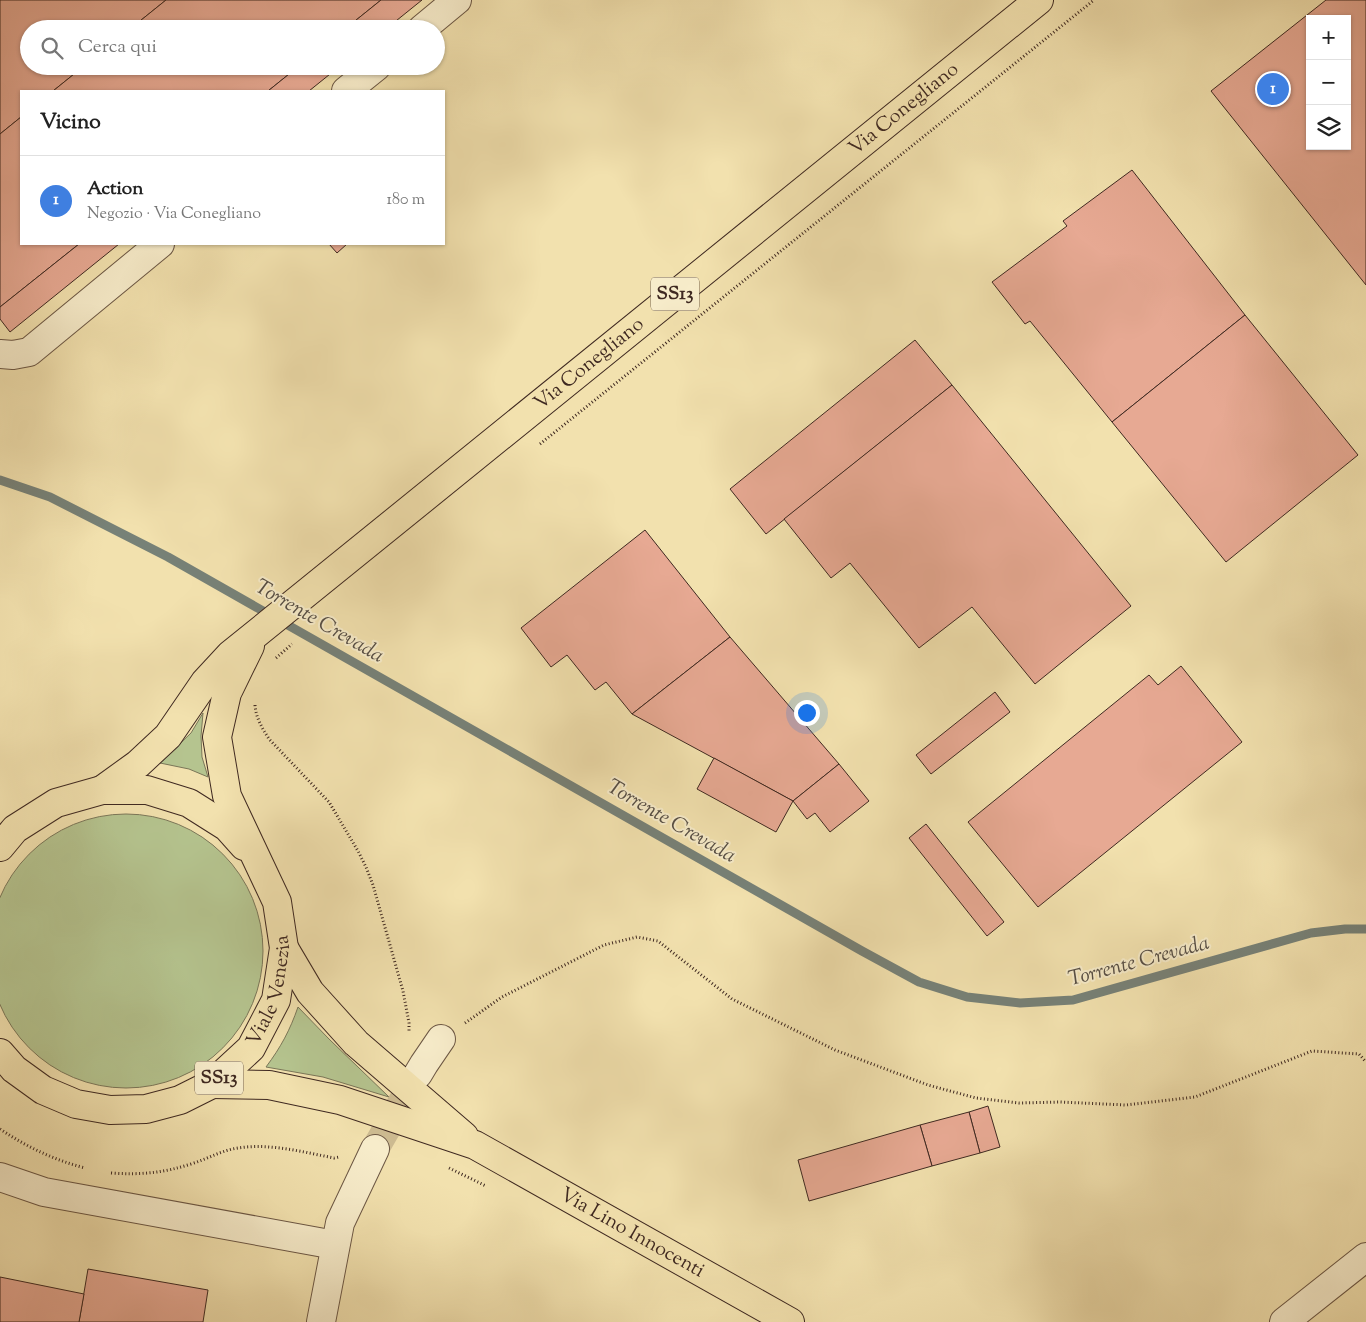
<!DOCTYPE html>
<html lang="it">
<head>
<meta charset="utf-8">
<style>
  :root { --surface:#fff; --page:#f6f6f6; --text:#222; --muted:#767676; --line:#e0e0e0; --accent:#0b8043 }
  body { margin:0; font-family:"Sorts Mill Goudy",serif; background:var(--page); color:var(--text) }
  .controls { position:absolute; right:15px; top:15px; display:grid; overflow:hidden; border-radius:0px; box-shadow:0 1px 4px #0004 }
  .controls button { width:45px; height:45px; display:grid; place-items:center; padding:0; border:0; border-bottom:1px solid var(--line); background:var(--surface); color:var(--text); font:25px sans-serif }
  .you { position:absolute; left:806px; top:712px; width:18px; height:18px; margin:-12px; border:4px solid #fff; border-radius:50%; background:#1a73e8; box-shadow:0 0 0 8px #1a73e833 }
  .badge { display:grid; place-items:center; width:32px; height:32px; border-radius:50%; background:var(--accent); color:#fff; font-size:16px; font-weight:700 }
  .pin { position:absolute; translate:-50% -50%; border:2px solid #fff; box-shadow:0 1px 5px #0006 }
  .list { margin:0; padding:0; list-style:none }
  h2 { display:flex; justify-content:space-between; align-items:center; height:65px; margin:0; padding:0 20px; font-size:21px }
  h2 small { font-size:16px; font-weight:400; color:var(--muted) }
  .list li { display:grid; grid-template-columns:32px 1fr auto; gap:15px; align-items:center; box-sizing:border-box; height:90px; padding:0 20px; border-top:1px solid var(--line) }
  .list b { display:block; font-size:19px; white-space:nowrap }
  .list p { margin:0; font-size:16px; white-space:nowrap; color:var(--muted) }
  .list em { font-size:16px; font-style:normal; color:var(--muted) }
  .icon { flex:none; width:28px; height:28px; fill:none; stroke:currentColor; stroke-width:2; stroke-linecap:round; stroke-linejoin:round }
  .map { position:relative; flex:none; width:1366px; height:1322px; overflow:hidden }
  .search { position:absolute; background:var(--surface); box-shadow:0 1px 4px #0004; left:20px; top:20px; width:425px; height:55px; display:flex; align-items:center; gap:12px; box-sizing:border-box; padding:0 18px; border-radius:28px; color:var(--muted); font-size:19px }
  .panel { position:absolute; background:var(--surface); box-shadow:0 1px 4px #0004; left:20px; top:90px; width:425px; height:155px; border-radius:0px }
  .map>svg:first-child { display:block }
  .green { fill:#b5c48f; stroke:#7a7658 }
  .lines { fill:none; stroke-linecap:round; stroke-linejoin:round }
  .stream { stroke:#778177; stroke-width:9 }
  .building { fill:#e7a993; stroke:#3f2921; fill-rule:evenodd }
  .minor-tunnel { stroke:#cebc92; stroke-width:28; stroke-dasharray:28 14; stroke-linecap:butt }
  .minor-casing { stroke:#6c5744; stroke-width:30 }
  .major-casing { stroke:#3f2921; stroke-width:30 }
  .path { stroke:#3f2921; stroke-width:3; stroke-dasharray:1 2.5; stroke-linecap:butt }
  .minor { stroke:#f7ecca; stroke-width:28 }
  .major { stroke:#f2e1ae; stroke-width:28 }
  .labels { text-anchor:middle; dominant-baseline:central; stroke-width:4; stroke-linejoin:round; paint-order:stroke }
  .shield { fill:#f7ecca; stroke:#766454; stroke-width:1 }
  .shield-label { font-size:19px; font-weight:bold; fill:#3f2921 }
  .street-label { font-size:20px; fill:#3f2921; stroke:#f7ecca }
  .water-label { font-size:21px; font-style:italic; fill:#564e45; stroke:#f7ecca }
</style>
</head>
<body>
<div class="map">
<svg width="1366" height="1322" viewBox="0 0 1366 1322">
  <rect width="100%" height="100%" fill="#f2e1ae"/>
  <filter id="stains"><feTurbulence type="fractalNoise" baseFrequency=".004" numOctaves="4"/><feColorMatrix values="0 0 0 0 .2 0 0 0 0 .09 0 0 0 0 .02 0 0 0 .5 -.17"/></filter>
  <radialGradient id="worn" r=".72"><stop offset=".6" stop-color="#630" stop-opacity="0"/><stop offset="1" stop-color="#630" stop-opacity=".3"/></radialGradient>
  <g class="green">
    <polygon points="203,713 201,736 202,757 208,777 189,769 160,763 191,733"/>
    <circle cx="126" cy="951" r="137"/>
    <path d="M298,1007L329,1039L389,1097L323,1077L266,1067C281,1047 290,1030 298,1007Z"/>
  </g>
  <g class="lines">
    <polyline class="stream" points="0,480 50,497 168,557 862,951 919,982 967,997 1020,1003 1073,1000 1311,933 1345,929 1366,929"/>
  </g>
  <g class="building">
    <polygon points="0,0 166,0 130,29 29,29 29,66 84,66 53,91 21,91 21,117 0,134"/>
    <polygon points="166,0 381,0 345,29 130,29"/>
    <polygon points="381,0 422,0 386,29 345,29"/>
    <path d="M1326,0H1366V285L1211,91ZM1310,19H1347V146H1310Z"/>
    <polygon points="84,66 299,66 268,91 53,91"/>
    <polygon points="299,66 340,66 309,91 268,91"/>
    <polygon points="21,117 21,244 79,244 0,307 0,134"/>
    <polygon points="1132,170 1245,315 1112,422 1030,321 1025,324 992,282 1067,226 1063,221"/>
    <polygon points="79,244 119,244 10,332 0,319 0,307"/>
    <polygon points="329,244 347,244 337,253"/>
    <polygon points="1245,315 1358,455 1226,562 1112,422"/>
    <polygon points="915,340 952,385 766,534 730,489"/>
    <polygon points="952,385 1131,606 1035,684 972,607 919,648 850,563 831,578 784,519"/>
    <polygon points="645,530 730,637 632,714 606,682 595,690 567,655 551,667 521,628"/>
    <polygon points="730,637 839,764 793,801 632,714"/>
    <polygon points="1181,666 1242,742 1038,907 968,822 1149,675 1158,685"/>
    <polygon points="995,692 1010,712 931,774 916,755"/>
    <polygon points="714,758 793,801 776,832 697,789"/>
    <polygon points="839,764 869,801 830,832 815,813 807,819 793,801"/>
    <polygon points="926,824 1004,922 987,936 909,838"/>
    <polygon points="988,1106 1000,1147 980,1153 969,1112"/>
    <polygon points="969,1112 980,1153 932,1166 920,1125"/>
    <polygon points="920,1125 932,1166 809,1201 798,1160"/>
    <polygon points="88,1269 208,1290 203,1322 79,1322"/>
    <polygon points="0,1277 84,1294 79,1322 0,1322"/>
  </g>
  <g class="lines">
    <polyline class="minor-tunnel" points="375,1149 418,1074"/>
    <g class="minor-casing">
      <g id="minor">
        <polyline points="422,29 457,0"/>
        <polyline points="346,91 377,66"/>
        <polyline points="0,354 13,355 29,352 160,244"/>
        <polyline points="418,1074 424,1064 441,1039"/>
        <polyline points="0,1177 44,1192 335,1245"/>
        <polyline points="321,1322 340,1223 375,1149"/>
        <polyline points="1284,1322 1366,1257"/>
      </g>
    </g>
    <g class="major-casing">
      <g id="major">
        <path id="s1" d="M102,790L138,764L168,736L205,682L230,655L1039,0"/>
        <polyline points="0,847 15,829 56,803 102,790 147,790 189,803 227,827 244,846"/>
        <polyline points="284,948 310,992 356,1043 464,1136"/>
        <path id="s2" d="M0,1053L14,1069L43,1090L76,1104L110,1110L146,1109L180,1100L212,1084L251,1048L276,1000L284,948L277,902L227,796L217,737L227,693L250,646"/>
        <path id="s3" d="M212,1084L269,1085L340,1100L475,1145L790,1322"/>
      </g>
    </g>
    <g class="path">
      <polyline points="540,444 1094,0"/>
      <polyline points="276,658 292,644"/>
      <path d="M255,705C256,718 262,728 269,739L329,802L358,851L366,867L373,885L403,991L409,1023V1033"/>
      <polyline points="465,1023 502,997 604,945 637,937 658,941 732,999 835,1050 928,1085 976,1098 1019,1103 1060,1102 1126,1105 1195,1097 1312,1051 1359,1054 1366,1062"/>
      <path d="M0,1129C27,1147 54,1160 85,1168"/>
      <polyline points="449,1168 486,1186"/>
      <path d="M111,1173C142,1175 164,1173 194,1163C209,1158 223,1150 238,1148C270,1143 303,1152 334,1158L339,1157"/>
    </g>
    <use href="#minor" class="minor"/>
    <use href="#major" class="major"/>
  </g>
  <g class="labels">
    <g class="shield">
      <rect x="651" y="277.5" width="48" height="33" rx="4"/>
      <rect x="195" y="1061.5" width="48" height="33" rx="4"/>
    </g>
    <g class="shield-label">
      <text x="675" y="294">SS13</text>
      <text x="219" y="1078">SS13</text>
    </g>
    <g class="street-label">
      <text stroke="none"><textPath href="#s1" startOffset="1055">Via Conegliano</textPath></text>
      <text stroke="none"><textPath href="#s1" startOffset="650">Via Conegliano</textPath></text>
      <text stroke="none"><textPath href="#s2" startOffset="349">Viale Venezia</textPath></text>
      <text stroke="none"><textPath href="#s3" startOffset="452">Via Lino Innocenti</textPath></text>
    </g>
    <g class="water-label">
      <text transform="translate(319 622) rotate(30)">Torrente Crevada</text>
      <text transform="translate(671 822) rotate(30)">Torrente Crevada</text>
      <text transform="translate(1139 962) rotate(-15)">Torrente Crevada</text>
    </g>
  </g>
  <rect width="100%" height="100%" filter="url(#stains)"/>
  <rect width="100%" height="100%" fill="url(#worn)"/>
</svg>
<div class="controls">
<button>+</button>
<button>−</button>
<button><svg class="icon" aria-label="layers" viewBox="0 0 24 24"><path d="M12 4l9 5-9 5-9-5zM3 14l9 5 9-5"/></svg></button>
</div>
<div class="you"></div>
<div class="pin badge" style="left:1273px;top:89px;background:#3f7fe0">1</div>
<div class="search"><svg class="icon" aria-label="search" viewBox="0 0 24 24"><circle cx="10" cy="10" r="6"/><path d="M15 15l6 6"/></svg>Cerca qui</div>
<section class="panel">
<h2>Vicino<small></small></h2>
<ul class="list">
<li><span class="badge" style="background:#3f7fe0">1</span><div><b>Action</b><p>Negozio · Via Conegliano</p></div><em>180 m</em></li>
</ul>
</section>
</div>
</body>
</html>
